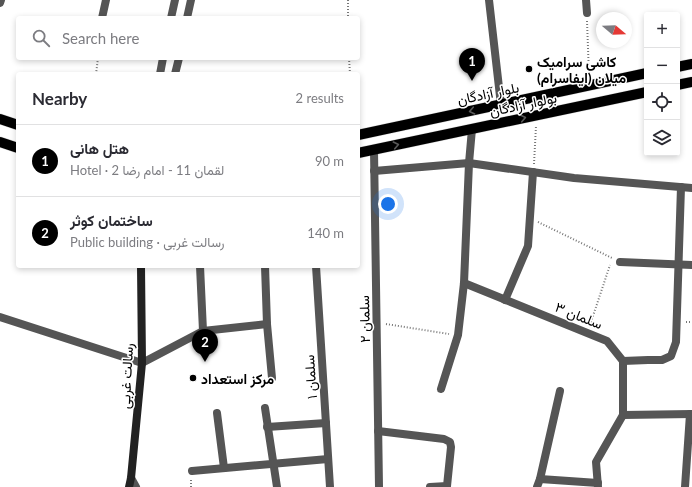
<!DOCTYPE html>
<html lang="en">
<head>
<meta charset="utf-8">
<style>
  :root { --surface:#fff; --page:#f7f7f7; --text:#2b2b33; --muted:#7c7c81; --line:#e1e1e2; --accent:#000 }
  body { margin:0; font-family:Lato,Vazirmatn,sans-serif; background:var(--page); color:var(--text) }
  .controls { position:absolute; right:12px; top:12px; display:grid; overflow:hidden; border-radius:4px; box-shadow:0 2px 6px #0003 }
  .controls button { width:36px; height:36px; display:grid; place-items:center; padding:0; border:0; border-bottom:1px solid var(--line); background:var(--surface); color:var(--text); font:20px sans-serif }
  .compass { position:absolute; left:596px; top:12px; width:36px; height:36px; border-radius:50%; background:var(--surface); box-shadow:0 2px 6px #0003; rotate:109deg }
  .you { position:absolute; left:388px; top:204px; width:14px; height:14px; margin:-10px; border:3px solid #fff; border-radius:50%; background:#1a73e8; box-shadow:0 0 0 6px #1a73e833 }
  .badge { display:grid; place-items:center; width:26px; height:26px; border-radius:50%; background:var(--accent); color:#fff; font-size:13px; font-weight:700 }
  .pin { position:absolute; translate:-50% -33px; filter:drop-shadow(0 1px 2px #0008) }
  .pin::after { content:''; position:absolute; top:21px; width:14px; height:12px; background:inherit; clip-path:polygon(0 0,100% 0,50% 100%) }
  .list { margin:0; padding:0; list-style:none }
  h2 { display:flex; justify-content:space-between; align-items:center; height:52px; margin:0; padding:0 16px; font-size:17px }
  h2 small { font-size:13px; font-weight:400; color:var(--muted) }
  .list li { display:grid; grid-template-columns:26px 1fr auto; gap:12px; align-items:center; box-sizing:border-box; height:72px; padding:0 16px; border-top:1px solid var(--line) }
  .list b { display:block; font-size:15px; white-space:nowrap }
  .list p { margin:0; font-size:13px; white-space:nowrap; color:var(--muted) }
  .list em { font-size:13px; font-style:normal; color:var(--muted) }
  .icon { flex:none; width:22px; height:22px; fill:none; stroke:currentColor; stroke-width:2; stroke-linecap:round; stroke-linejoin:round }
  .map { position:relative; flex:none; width:692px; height:487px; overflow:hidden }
  .search { position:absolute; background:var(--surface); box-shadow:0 2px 6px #0003; left:16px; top:16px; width:344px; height:44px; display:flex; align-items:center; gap:10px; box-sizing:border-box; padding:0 14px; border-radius:4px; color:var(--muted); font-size:15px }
  .panel { position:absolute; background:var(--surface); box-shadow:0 2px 6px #0003; left:16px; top:72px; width:344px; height:196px; border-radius:4px }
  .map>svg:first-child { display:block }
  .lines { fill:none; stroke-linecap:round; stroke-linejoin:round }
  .primary-casing { stroke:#dbdbdb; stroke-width:11 }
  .path { stroke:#777; stroke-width:2; stroke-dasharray:1 2; stroke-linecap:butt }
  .minor { stroke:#555; stroke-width:8 }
  .tertiary { stroke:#555; stroke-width:8 }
  .secondary { stroke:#222; stroke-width:8 }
  .primary { stroke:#000; stroke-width:10 }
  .oneway { stroke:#595959 }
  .poi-dot { fill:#000; stroke:#fff; stroke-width:1.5 }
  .labels { text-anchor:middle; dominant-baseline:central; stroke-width:3; stroke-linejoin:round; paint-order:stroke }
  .poi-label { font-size:14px; font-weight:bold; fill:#000; stroke:#fff; text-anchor:start }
  .street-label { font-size:14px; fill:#000; stroke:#fff }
</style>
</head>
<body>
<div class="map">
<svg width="692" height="487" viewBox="0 0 692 487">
  <rect width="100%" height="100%" fill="#fff"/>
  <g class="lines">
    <g class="primary-casing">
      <g id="primary">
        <polyline points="677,67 692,64"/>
        <polyline points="677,85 692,82"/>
        <polyline points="0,119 18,125"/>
        <polyline points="358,135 647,73"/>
        <polyline points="0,142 18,148"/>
        <polyline points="358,153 647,92"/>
      </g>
    </g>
    <g class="path">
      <polyline points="348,0 348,18"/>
      <polyline points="587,21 589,75"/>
      <polyline points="349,58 350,74"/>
      <polyline points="96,74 98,58"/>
      <polyline points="534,164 536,126"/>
      <polyline points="538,222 612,258"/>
      <polyline points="686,322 692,322"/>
      <polyline points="386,324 449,334"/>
      <polyline points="590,325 610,265"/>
      <polyline points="191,487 191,480"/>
    </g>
    <g class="minor">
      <polyline points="489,0 501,105"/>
      <polyline points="586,0 587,13"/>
      <polyline points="0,3 1,0"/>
      <polyline points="102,18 106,0"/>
      <polyline points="374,150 379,487"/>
      <polyline points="374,171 469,163 574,178 692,188"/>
      <polyline points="620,262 692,265"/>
      <polyline points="265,266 267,324 272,378"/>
      <polyline points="316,266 330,487"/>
      <polyline points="464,283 607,341 623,361 623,415 596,462 598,487"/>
      <polyline points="505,300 528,246 533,172"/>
      <polyline points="0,317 142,363 203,331 200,266"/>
      <polyline points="204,352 203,331 267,324"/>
      <polyline points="623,361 648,360 662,360 671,356 676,342 681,187"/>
      <polyline points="441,389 458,335 464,283 469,163 472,129"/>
      <polyline points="265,408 277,487"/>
      <polyline points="217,413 224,468"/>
      <polyline points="623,415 692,414"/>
      <polyline points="267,427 326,423"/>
      <polyline points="378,431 444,439 450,442 451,447 447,486 430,487"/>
      <polyline points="192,471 328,459"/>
      <polyline points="540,479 560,391"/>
      <polyline points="537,487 540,479 598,483"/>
      <polyline points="685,487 690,414"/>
    </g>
    <g class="tertiary">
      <polyline points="171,18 175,0"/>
      <polyline points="187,18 191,0"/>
      <polyline points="160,74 163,58"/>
      <polyline points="175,74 179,58"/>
      <polyline points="131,478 136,487"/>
    </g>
    <polyline class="secondary" points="129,487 131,478 142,363 141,266"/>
    <use href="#primary" class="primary"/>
  </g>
  <defs><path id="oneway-chevron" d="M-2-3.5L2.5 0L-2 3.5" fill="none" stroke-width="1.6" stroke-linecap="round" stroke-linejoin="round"/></defs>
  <g class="oneway">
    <use href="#oneway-chevron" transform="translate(472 111) rotate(168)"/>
    <use href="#oneway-chevron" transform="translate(523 118) rotate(-12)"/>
    <use href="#oneway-chevron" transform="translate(396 145) rotate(-12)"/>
  </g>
  <g class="poi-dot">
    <circle cx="529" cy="69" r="4"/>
    <circle cx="193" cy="378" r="4"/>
  </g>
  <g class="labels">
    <g class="poi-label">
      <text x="537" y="61">کاشی سرامیک<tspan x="537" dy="16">میلان (ایفاسرام)</tspan></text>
      <text x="201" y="378">مرکز استعداد</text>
    </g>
    <g class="street-label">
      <text transform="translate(488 93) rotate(-12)">بلوار آزادگان</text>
      <text transform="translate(523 104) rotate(-12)">بولوار آزادگان</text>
      <text transform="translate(579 315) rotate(22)">سلمان ۳</text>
      <text transform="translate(364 319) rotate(-91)">سلمان ۲</text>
      <text transform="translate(126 376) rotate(-87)">رسالت غربی</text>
      <text transform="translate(310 377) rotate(-94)">سلمان ۱</text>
    </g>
  </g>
</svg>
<div class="controls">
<button>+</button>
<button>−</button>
<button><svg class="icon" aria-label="locate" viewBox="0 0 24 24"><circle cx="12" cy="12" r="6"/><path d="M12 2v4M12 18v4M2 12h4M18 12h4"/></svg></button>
<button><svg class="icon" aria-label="layers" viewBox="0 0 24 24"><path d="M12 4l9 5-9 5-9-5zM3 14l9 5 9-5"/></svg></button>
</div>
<svg class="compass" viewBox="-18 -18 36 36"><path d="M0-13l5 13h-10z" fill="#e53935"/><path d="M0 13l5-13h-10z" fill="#7c7c81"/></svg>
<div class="you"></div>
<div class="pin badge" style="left:472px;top:81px">1</div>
<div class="pin badge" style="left:205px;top:362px">2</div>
<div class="search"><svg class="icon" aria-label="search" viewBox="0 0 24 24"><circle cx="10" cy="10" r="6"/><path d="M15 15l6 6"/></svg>Search here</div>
<section class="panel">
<h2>Nearby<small>2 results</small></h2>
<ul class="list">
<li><span class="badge">1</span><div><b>هتل هانی</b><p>Hotel · لقمان 11 - امام رضا 2</p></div><em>90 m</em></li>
<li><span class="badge">2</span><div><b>ساختمان کوثر</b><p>Public building · رسالت غربی</p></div><em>140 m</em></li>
</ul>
</section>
</div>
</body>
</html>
